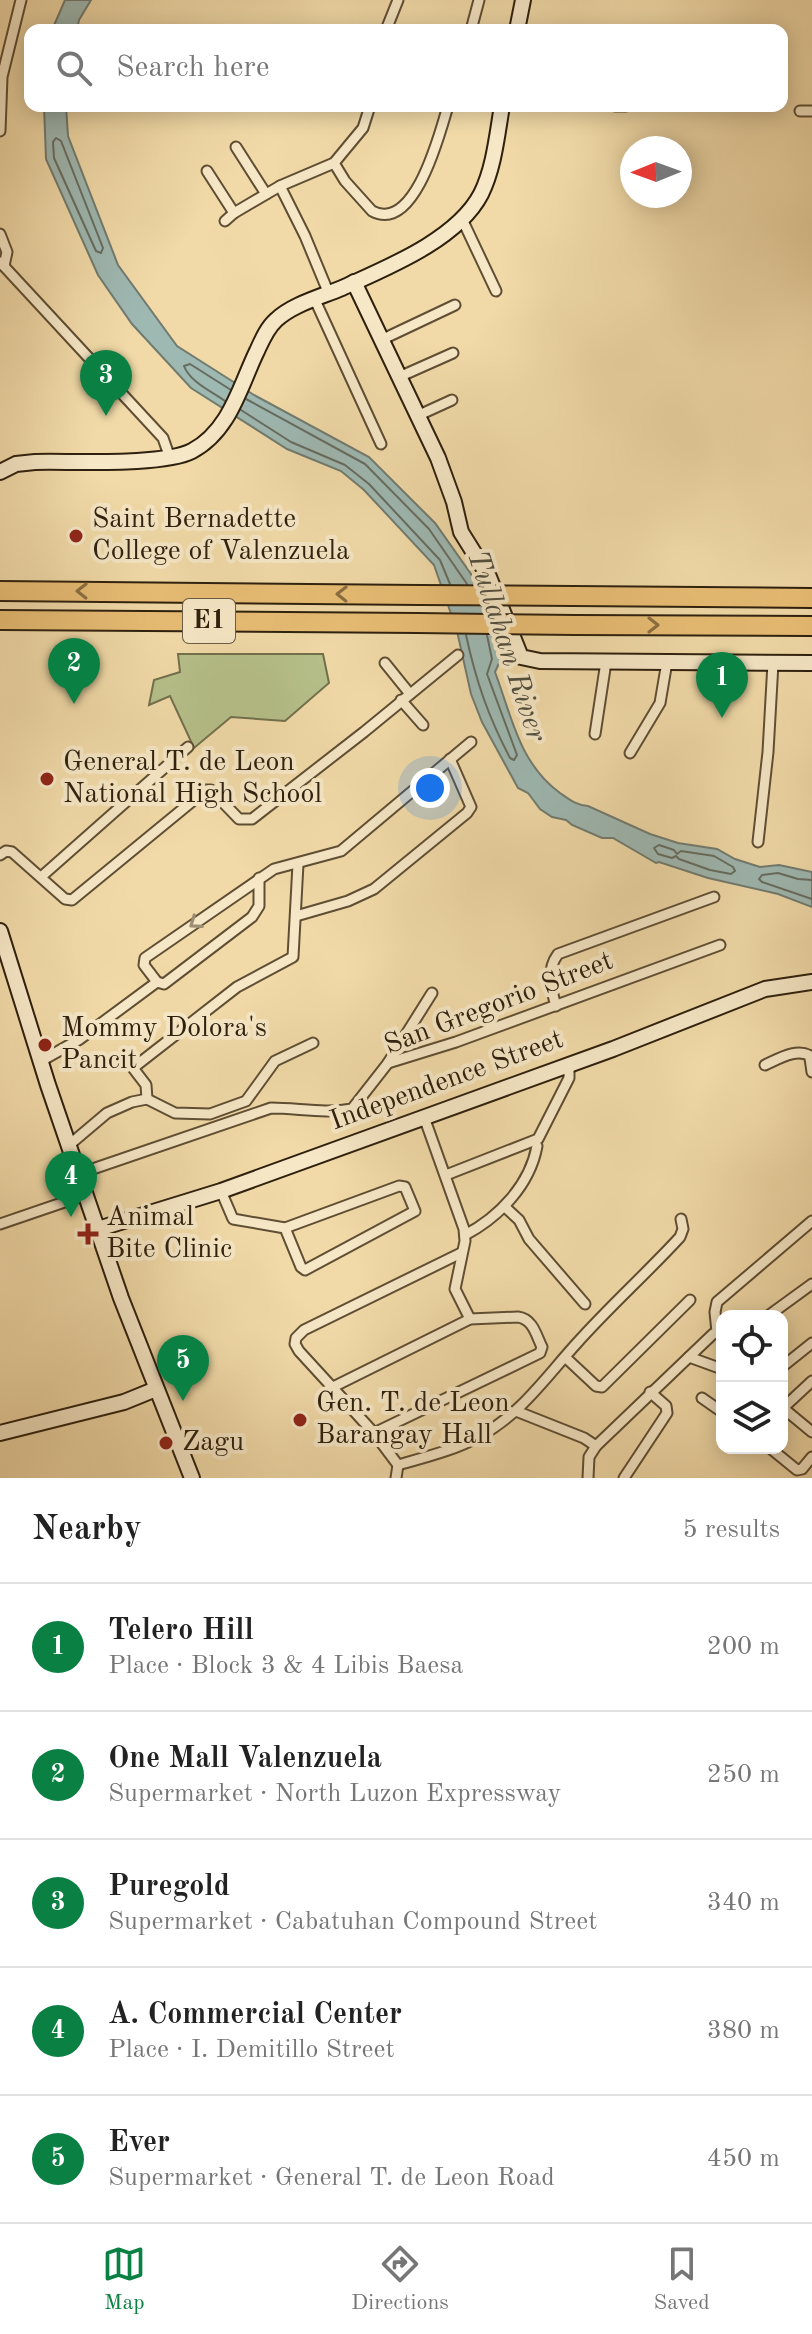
<!DOCTYPE html>
<html lang="en">
<head>
<meta charset="utf-8">
<style>
  :root { --surface:#fff; --page:#f2f2f2; --text:#222; --muted:#767676; --line:#e0e0e0; --accent:#0b8043 }
  body { margin:0; font-family:"Old Standard TT",serif; background:var(--page); color:var(--text) }
  .controls { position:absolute; right:24px; bottom:24px; display:grid; overflow:hidden; border-radius:16px; box-shadow:0 4px 20px #0003 }
  .controls button { width:72px; height:72px; display:grid; place-items:center; padding:0; border:0; border-bottom:2px solid var(--line); background:var(--surface); color:var(--text); font:40px sans-serif }
  .compass { position:absolute; left:620px; top:136px; width:72px; height:72px; border-radius:50%; background:var(--surface); box-shadow:0 4px 20px #0003; rotate:269deg }
  .you { position:absolute; left:430px; top:788px; width:28px; height:28px; margin:-20px; border:6px solid #fff; border-radius:50%; background:#1a73e8; box-shadow:0 0 0 12px #1a73e833 }
  .badge { display:grid; place-items:center; width:52px; height:52px; border-radius:50%; background:var(--accent); color:#fff; font-size:26px; font-weight:700 }
  .pin { position:absolute; translate:-50% -66px; filter:drop-shadow(0 2px 4px #0008) }
  .pin::after { content:''; position:absolute; top:42px; width:28px; height:24px; background:inherit; clip-path:polygon(0 0,100% 0,50% 100%) }
  .list { margin:0; padding:0; list-style:none }
  h2 { display:flex; justify-content:space-between; align-items:center; height:104px; margin:0; padding:0 32px; font-size:34px }
  h2 small { font-size:26px; font-weight:400; color:var(--muted) }
  .list li { display:grid; grid-template-columns:52px 1fr auto; gap:24px; align-items:center; box-sizing:border-box; height:128px; padding:0 32px; border-top:2px solid var(--line) }
  .list b { display:block; font-size:30px; white-space:nowrap }
  .list p { margin:0; font-size:26px; white-space:nowrap; color:var(--muted) }
  .list em { font-size:26px; font-style:normal; color:var(--muted) }
  .icon { flex:none; width:44px; height:44px; fill:none; stroke:currentColor; stroke-width:2; stroke-linecap:round; stroke-linejoin:round }
  .map { position:relative; flex:none; width:812px; height:1478px; overflow:hidden }
  .search { position:absolute; background:var(--surface); box-shadow:0 4px 20px #0003; left:24px; right:24px; top:24px; height:88px; display:flex; align-items:center; gap:20px; box-sizing:border-box; padding:0 28px; border-radius:16px; color:var(--muted); font-size:30px }
  .sheet { height:744px; background:var(--surface) }
  nav { display:flex; justify-content:space-around; align-items:center; box-sizing:border-box; height:112px; border-top:2px solid var(--line); background:var(--surface); font-size:22px; color:var(--muted) }
  nav a { display:grid; justify-items:center; gap:4px }
  nav .on { color:var(--accent) }
  .map>svg:first-child { display:block }
  .green { fill:#b6c08a; stroke:#72704c; stroke-width:2 }
  .water { fill:#9eb8b2; stroke:#717b70; stroke-width:2 }
  .lines { fill:none; stroke-linecap:round; stroke-linejoin:round }
  .shore { stroke:#666c60; stroke-width:2 }
  .street-casing { stroke:#5f4e34; stroke-width:13 }
  .secondary-casing { stroke:#2e200e; stroke-width:18 }
  .highway-casing { stroke:#2e200e; stroke-width:22 }
  .street { stroke:#f6e7c6; stroke-width:9 }
  .secondary { stroke:#f6e7c6; stroke-width:14 }
  .highway { stroke:#e8bd74; stroke-width:18 }
  .highway-bridge-casing { stroke:#2e200e; stroke-width:22; stroke-linecap:butt }
  .highway-bridge { stroke:#e8bd74; stroke-width:18 }
  .oneway { stroke:#8b6e41 }
  .oneway2 { stroke:#9c8d73 }
  .poi-dot { fill:#8f2418; stroke:#f6e7c6; stroke-width:3 }
  .labels { text-anchor:middle; dominant-baseline:central; stroke-width:8; stroke-linejoin:round; paint-order:stroke }
  .shield { fill:#f6e7c6; stroke:#6a5c45; stroke-width:2 }
  .shield-label { font-size:26px; font-weight:bold; fill:#2e200e }
  .poi-label { font-size:28px; fill:#2e200e; stroke:#f6e7c6; text-anchor:start }
  .street-label { font-size:28px; fill:#2e200e; stroke:#f6e7c6 }
  .water-label { font-size:30px; font-style:italic; fill:#504e3f; stroke:#f6e7c6 }
</style>
</head>
<body>
<div class="map">
<svg width="812" height="1478" viewBox="0 0 812 1478">
  <rect width="100%" height="100%" fill="#f1daa8"/>
  <filter id="stains"><feTurbulence type="fractalNoise" baseFrequency=".0025" numOctaves="4"/><feColorMatrix values="0 0 0 0 .2 0 0 0 0 .09 0 0 0 0 .02 0 0 0 .5 -.17"/></filter>
  <radialGradient id="worn" r=".72"><stop offset=".6" stop-color="#630" stop-opacity="0"/><stop offset="1" stop-color="#630" stop-opacity=".3"/></radialGradient>
  <polygon class="green" points="178,654 323,654 329,683 285,721 231,717 194,748 170,696 149,705 154,680 180,672"/>
  <g class="water">
    <polygon points="65,0 91,0 79,20 77,30 52,30"/>
    <path d="M44,106H66L68,136L118,265L177,346L254,395L369,457L435,523L471,574L498,641L500,661L495,672C512,717 519,763 560,793C570,800 576,805 588,806L650,834L678,843L717,849L735,859L760,867L779,865L812,872V907L778,894L708,878L659,862L656,863L613,838H602L572,825L566,820L552,817L540,809L528,793L518,788L482,722L471,694L457,631L434,565L364,490L341,471L287,449L191,388L132,324L98,275L46,159Z"/>
  </g>
  <g class="lines">
    <g class="shore">
      <polygon points="56,138 61,141 103,248 101,253 96,251 54,158 53,142"/>
      <polyline points="246,399 365,464 429,529 467,584"/>
      <path d="M225,401C211,391 190,382 184,366L190,364L231,390"/>
      <polyline points="241,410 291,442 345,465 369,484 440,560 450,584"/>
      <path d="M466,635C476,681 488,716 510,758L514,760L517,755L487,674L492,659L487,635"/>
      <polygon points="659,845 674,850 677,854 681,851 714,856 733,867 735,871 731,874 710,870 679,859 676,856 672,858 658,854 654,848"/>
      <polyline points="812,880 798,879 778,873 762,875 759,879 762,882 812,899"/>
    </g>
    <g class="street-casing">
      <g id="street">
        <polyline points="386,30 398,0"/>
        <polyline points="471,30 479,0"/>
        <polyline points="615,106 626,106"/>
        <polyline points="800,111 812,111"/>
        <polyline points="0,131 2,77 21,0"/>
        <polyline points="236,147 266,194"/>
        <path d="M334,163L345,181L372,211C415,234 440,132 448,106"/>
        <polyline points="207,171 234,213"/>
        <polyline points="280,186 305,236 329,294"/>
        <polyline points="462,219 496,291"/>
        <polyline points="225,221 234,213 280,186 334,163 363,128 370,106"/>
        <polyline points="0,234 7,252 4,266"/>
        <polyline points="0,262 163,438 170,458"/>
        <polyline points="315,300 381,444"/>
        <polyline points="381,340 455,305"/>
        <polyline points="399,377 453,353"/>
        <polyline points="417,416 452,400"/>
        <polyline points="385,663 410,694"/>
        <polyline points="401,700 423,725"/>
        <polyline points="595,734 606,662"/>
        <polyline points="630,753 660,703 667,662"/>
        <polyline points="758,842 768,752 773,663"/>
        <polyline points="0,855 6,851 12,852 65,899 72,900 206,790 211,790 239,819 252,819 364,732 458,655"/>
        <polyline points="41,877 188,747"/>
        <polyline points="296,916 348,901 374,889 467,813 471,807 450,759"/>
        <polyline points="157,982 144,965 145,958 274,869 341,851 471,742"/>
        <path d="M556,1006C551,989 546,970 558,954L714,897"/>
        <polyline points="810,1058 812,1072"/>
        <polyline points="41,1061 80,1039 157,982 164,984 252,917 259,906 259,878"/>
        <polyline points="388,1063 456,1042 720,945"/>
        <path d="M765,1065C780,1058 798,1047 812,1057"/>
        <polyline points="147,1099 146,1085 133,1068 237,987 293,957 298,864"/>
        <polyline points="424,1117 464,1229 465,1241 455,1289 470,1319"/>
        <polyline points="68,1146 107,1113 132,1102 147,1099 175,1113 210,1114 246,1101 275,1061 313,1043"/>
        <path d="M78,1174L271,1108C298,1108 325,1114 352,1109L388,1063L432,993"/>
        <polyline points="446,1175 538,1139 569,1078 569,1064"/>
        <polyline points="221,1191 233,1219 285,1228 301,1267 305,1270 415,1211 405,1187 399,1186 285,1228"/>
        <polyline points="505,1207 519,1220 529,1239 585,1304"/>
        <polyline points="0,1224 85,1195"/>
        <path d="M465,1235C499,1217 530,1185 537,1146"/>
        <polyline points="768,1316 812,1284"/>
        <polyline points="717,1332 715,1312 717,1302 812,1221"/>
        <polyline points="565,1357 596,1386 602,1387 690,1300"/>
        <polyline points="689,1357 722,1369"/>
        <polyline points="782,1367 812,1343"/>
        <path d="M333,1387L470,1319L518,1317C533,1319 536,1335 542,1347L540,1353L374,1433"/>
        <polyline points="702,1398 722,1412"/>
        <polyline points="783,1408 812,1432"/>
        <polyline points="782,1409 812,1381"/>
        <polyline points="516,1411 584,1438 596,1446"/>
        <polyline points="770,1448 797,1470 802,1469 812,1457"/>
        <path d="M398,1465C426,1457 455,1450 480,1436C521,1414 546,1377 577,1343C610,1306 647,1273 680,1237L683,1229L681,1219"/>
        <polyline points="396,1478 398,1465 374,1433 299,1351 295,1344 296,1338 304,1330 461,1253"/>
        <polyline points="588,1478 589,1457 596,1446 713,1334 722,1332"/>
        <polyline points="624,1478 667,1413 666,1406 650,1392"/>
      </g>
    </g>
    <g class="secondary-casing">
      <g id="secondary">
        <polyline points="517,30 523,0"/>
        <polyline points="354,282 438,458 454,502 461,532 489,577 521,657 540,661 812,663"/>
        <path d="M0,472L16,464L35,462C72,461 163,466 192,451C230,431 240,386 257,351C262,340 267,328 276,320C293,304 321,297 342,288C386,268 457,240 481,194C494,168 497,135 502,106"/>
        <polyline points="0,931 48,1085 121,1298 192,1478"/>
        <polyline points="98,1229 221,1191 613,1049 765,989 812,982"/>
        <polyline points="0,1433 124,1402 156,1389"/>
      </g>
    </g>
    <g class="highway-casing">
      <g id="highway">
        <polyline points="0,591 420,595"/>
        <polyline points="573,596 812,598"/>
        <polyline points="0,620 418,623"/>
        <polyline points="575,625 812,626"/>
      </g>
    </g>
    <use href="#street" class="street"/>
    <use href="#secondary" class="secondary"/>
    <use href="#highway" class="highway"/>
    <g class="highway-bridge-casing">
      <g id="highway-bridge">
        <polyline points="420,595 573,596"/>
        <polyline points="418,623 575,625"/>
      </g>
    </g>
    <use href="#highway-bridge" class="highway-bridge"/>
  </g>
  <defs><path id="oneway-chevron" d="M-2-3.5L2.5 0L-2 3.5" fill="none" stroke-width="1.6" stroke-linecap="round" stroke-linejoin="round" transform="scale(2)"/></defs>
  <g class="oneway">
    <use href="#oneway-chevron" transform="translate(82 591) rotate(-179)"/>
    <use href="#oneway-chevron" transform="translate(342 594) rotate(-179)"/>
    <use href="#oneway-chevron" transform="translate(653 625)"/>
  </g>
  <use class="oneway2" href="#oneway-chevron" transform="translate(195 923) rotate(145)"/>
  <g class="poi-dot">
    <circle cx="76" cy="536" r="8"/>
    <circle cx="47" cy="779" r="8"/>
    <circle cx="45" cy="1045" r="8"/>
    <path d="M84 1222h8v8h8v8h-8v8h-8v-8h-8v-8h8z"/>
    <circle cx="300" cy="1420" r="8"/>
    <circle cx="166" cy="1443" r="8"/>
  </g>
  <g class="labels">
    <rect class="shield" x="183" y="599" width="52" height="44" rx="6"/>
    <g class="shield-label">
      <text x="209" y="621">E1</text>
    </g>
    <g class="poi-label">
      <text x="92" y="520">Saint Bernadette<tspan x="92" dy="32">College of Valenzuela</tspan></text>
      <text x="63" y="763">General T. de Leon<tspan x="63" dy="32">National High School</tspan></text>
      <text x="61" y="1029">Mommy Dolora's<tspan x="61" dy="32">Pancit</tspan></text>
      <text x="106" y="1218">Animal<tspan x="106" dy="32">Bite Clinic</tspan></text>
      <text x="316" y="1404">Gen. T. de Leon<tspan x="316" dy="32">Barangay Hall</tspan></text>
      <text x="182" y="1443">Zagu</text>
    </g>
    <g class="street-label">
      <text transform="translate(499 1004) rotate(-21)">San Gregorio Street</text>
      <text transform="translate(447 1081) rotate(-20)">Independence Street</text>
    </g>
    <g class="water-label">
      <text transform="translate(506 646) rotate(72)">Tullahan River</text>
    </g>
  </g>
  <rect width="100%" height="100%" filter="url(#stains)"/>
  <rect width="100%" height="100%" fill="url(#worn)"/>
</svg>
<div class="controls">
<button><svg class="icon" aria-label="locate" viewBox="0 0 24 24"><circle cx="12" cy="12" r="6"/><path d="M12 2v4M12 18v4M2 12h4M18 12h4"/></svg></button>
<button><svg class="icon" aria-label="layers" viewBox="0 0 24 24"><path d="M12 4l9 5-9 5-9-5zM3 14l9 5 9-5"/></svg></button>
</div>
<svg class="compass" viewBox="-18 -18 36 36"><path d="M0-13l5 13h-10z" fill="#e53935"/><path d="M0 13l5-13h-10z" fill="#767676"/></svg>
<div class="you"></div>
<div class="pin badge" style="left:722px;top:718px">1</div>
<div class="pin badge" style="left:74px;top:704px">2</div>
<div class="pin badge" style="left:106px;top:416px">3</div>
<div class="pin badge" style="left:71px;top:1217px">4</div>
<div class="pin badge" style="left:183px;top:1401px">5</div>
<div class="search"><svg class="icon" aria-label="search" viewBox="0 0 24 24"><circle cx="10" cy="10" r="6"/><path d="M15 15l6 6"/></svg>Search here</div>
</div>
<section class="sheet">
<h2>Nearby<small>5 results</small></h2>
<ul class="list">
<li><span class="badge">1</span><div><b>Telero Hill</b><p>Place · Block 3 &amp; 4 Libis Baesa</p></div><em>200 m</em></li>
<li><span class="badge">2</span><div><b>One Mall Valenzuela</b><p>Supermarket · North Luzon Expressway</p></div><em>250 m</em></li>
<li><span class="badge">3</span><div><b>Puregold</b><p>Supermarket · Cabatuhan Compound Street</p></div><em>340 m</em></li>
<li><span class="badge">4</span><div><b>A. Commercial Center</b><p>Place · I. Demitillo Street</p></div><em>380 m</em></li>
<li><span class="badge">5</span><div><b>Ever</b><p>Supermarket · General T. de Leon Road</p></div><em>450 m</em></li>
</ul>
</section>
<nav>
<a class="on"><svg class="icon" aria-label="map" viewBox="0 0 24 24"><path d="M3 6l6-2 6 2 6-2v14l-6 2-6-2-6 2zM9 4v14M15 6v14"/></svg>Map</a>
<a><svg class="icon" aria-label="directions" viewBox="0 0 24 24"><path d="M12 3l9 9-9 9-9-9zM9 14v-3h6M13 9l2 2-2 2"/></svg>Directions</a>
<a><svg class="icon" aria-label="saved" viewBox="0 0 24 24"><path d="M7 4h10v16l-5-4-5 4z"/></svg>Saved</a>
</nav>
</body>
</html>
